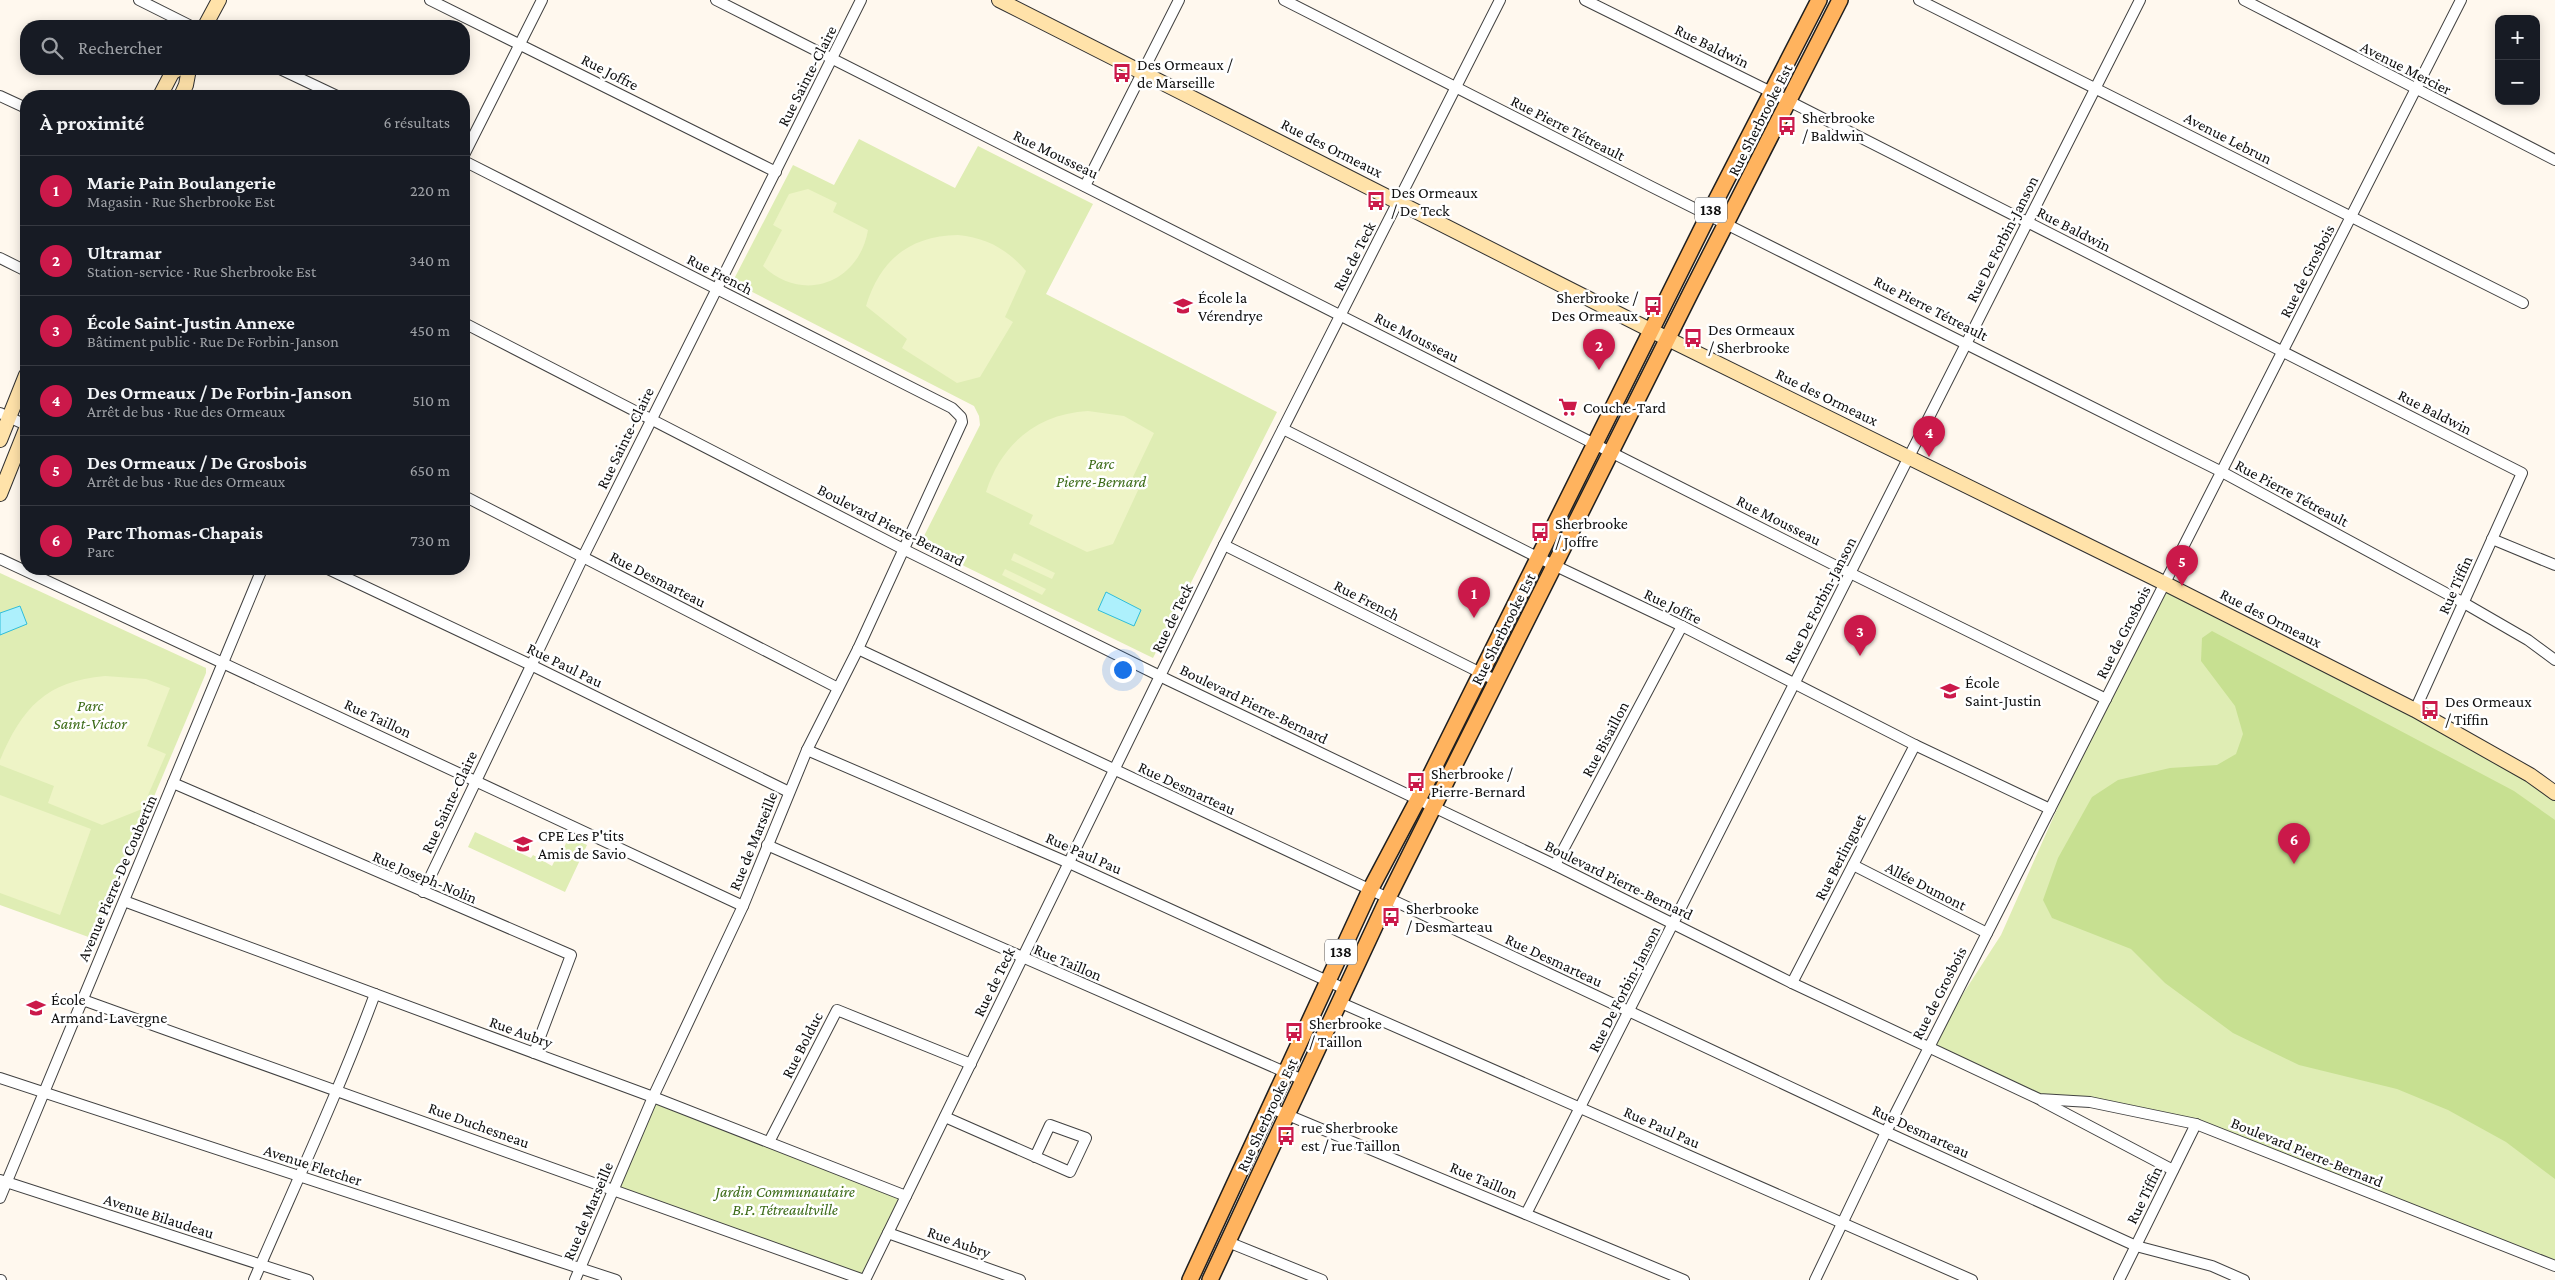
<!DOCTYPE html>
<html lang="fr">
<head>
<meta charset="utf-8">
<style>
  :root { --surface:#171b24; --page:#20242c; --text:#f1f3f6; --muted:#9ea1a6; --line:#363941; --accent:#cb194a }
  body { margin:0; font-family:"Crimson Pro",serif; background:var(--page); color:var(--text) }
  .controls { position:absolute; right:15px; top:15px; display:grid; overflow:hidden; border-radius:10px; box-shadow:0 2px 12px #0003 }
  .controls button { width:45px; height:45px; display:grid; place-items:center; padding:0; border:0; border-bottom:1px solid var(--line); background:var(--surface); color:var(--text); font:25px sans-serif }
  .you { position:absolute; left:1122px; top:669px; width:18px; height:18px; margin:-12px; border:4px solid #fff; border-radius:50%; background:#1a73e8; box-shadow:0 0 0 8px #1a73e833 }
  .badge { display:grid; place-items:center; width:32px; height:32px; border-radius:50%; background:var(--accent); color:#fff; font-size:16px; font-weight:700 }
  .pin { position:absolute; translate:-50% -41px; filter:drop-shadow(0 1px 2px #0008) }
  .pin::after { content:''; position:absolute; top:26px; width:18px; height:15px; background:inherit; clip-path:polygon(0 0,100% 0,50% 100%) }
  .list { margin:0; padding:0; list-style:none }
  h2 { display:flex; justify-content:space-between; align-items:center; height:65px; margin:0; padding:0 20px; font-size:21px }
  h2 small { font-size:16px; font-weight:400; color:var(--muted) }
  .list li { display:grid; grid-template-columns:32px 1fr auto; gap:15px; align-items:center; box-sizing:border-box; height:70px; padding:0 20px; border-top:1px solid var(--line) }
  .list b { display:block; font-size:19px; white-space:nowrap }
  .list p { margin:0; font-size:16px; white-space:nowrap; color:var(--muted) }
  .list em { font-size:16px; font-style:normal; color:var(--muted) }
  .icon { flex:none; width:28px; height:28px; fill:none; stroke:currentColor; stroke-width:2; stroke-linecap:round; stroke-linejoin:round }
  .map { position:relative; flex:none; width:2555px; height:1280px; overflow:hidden }
  .search { position:absolute; background:var(--surface); box-shadow:0 2px 12px #0003; left:20px; top:20px; width:450px; height:55px; display:flex; align-items:center; gap:12px; box-sizing:border-box; padding:0 18px; border-radius:20px; color:var(--muted); font-size:19px }
  .panel { position:absolute; background:var(--surface); box-shadow:0 2px 12px #0003; left:20px; top:90px; width:450px; height:485px; border-radius:20px }
  .map>svg:first-child { display:block }
  .green { fill:#dfedb4 }
  .forest { fill:#c7e091 }
  .pitch { fill:#eef4c6 }
  .water { fill:#adf0fc; stroke:#2ebdda }
  .lines { fill:none; stroke-linecap:round; stroke-linejoin:round }
  .street-casing { stroke:#414141; stroke-width:12 }
  .secondary-casing { stroke:#303030; stroke-width:16 }
  .primary-casing { stroke:#1f1f1f; stroke-width:18 }
  .street { stroke:#fff; stroke-width:10 }
  .secondary { stroke:#ffe2a9; stroke-width:14 }
  .primary { stroke:#ffb35e; stroke-width:15 }
  .labels { text-anchor:middle; dominant-baseline:central; stroke-width:5; stroke-linejoin:round; paint-order:stroke }
  .shield { fill:#fff; stroke:#565656; stroke-width:1 }
  .shield-label { font-size:15px; font-weight:bold; fill:#0e0e0e }
  .street-label { font-size:16px; fill:#0e0e0e; stroke:#fff }
  .poi-label { font-size:16px; fill:#0e0e0e; stroke:#fff; text-anchor:start }
  .park-label { font-size:16px; font-style:italic; fill:#3c6b18; stroke:#fff }
</style>
</head>
<body>
<div class="map">
<svg width="2555" height="1280" viewBox="0 0 2555 1280">
  <rect width="100%" height="100%" fill="#fff8ee"/>
  <g class="green">
    <polygon points="859,139 955,188 978,146 1093,204 1046,294 1277,412 1153,658 923,546 921,542 980,425 979,416 974,406 735,283 734,279 793,165 834,185"/>
    <polygon points="0,573 206,668 206,673 94,939 0,905"/>
    <polygon points="2165,584 2530,775 2555,793 2555,1266 2196,1124 2039,1099 1928,1048 2001,935 2106,699"/>
    <polygon points="475,832 531,858 533,855 552,866 559,852 562,853 566,843 569,844 572,838 587,845 565,892 468,847"/>
    <polygon points="653,1097 906,1196 865,1280 613,1190"/>
  </g>
  <polygon class="forest" points="2212,631 2514,791 2555,820 2555,1179 2506,1142 2448,1110 2397,1089 2299,1065 2233,1033 2165,983 2131,949 2052,918 2043,900 2058,858 2092,797 2118,780 2170,768 2217,765 2236,754 2243,734 2235,706 2201,661 2202,638"/>
  <g class="pitch">
    <path d="M808,189L837,203L833,212L868,230C859,283 803,304 763,266L782,230L773,225L789,194Z"/>
    <path d="M958,235C987,238 1007,249 1026,271L1005,317L1013,322L980,377L957,383L902,348L907,339L866,306C880,260 909,236 958,235Z"/>
    <path d="M1088,411L1124,416L1154,433L1131,481L1140,486L1113,544L1087,552L1029,524L1033,515L986,492C1001,444 1037,414 1088,411Z"/>
    <polygon points="1014,553 1055,573 1052,579 1011,560"/>
    <polygon points="1005,569 1046,589 1042,595 1002,575"/>
    <path d="M105,676L146,679L170,688L147,746L166,754L142,809L102,825L48,803L54,786L0,765V760C22,708 46,681 105,676Z"/>
    <polygon points="0,795 91,829 60,915 0,893"/>
  </g>
  <g class="water">
    <polygon points="1106,592 1141,610 1134,626 1098,610"/>
    <polygon points="20,606 27,624 0,635 0,613"/>
  </g>
  <g class="lines">
    <g class="street-casing">
      <g id="street">
        <polyline points="139,0 191,26"/>
        <polyline points="430,0 776,172"/>
        <polyline points="716,0 1850,573 2106,699"/>
        <polyline points="1284,0 1652,187 2222,472 2464,603 2528,640 2555,660"/>
        <polyline points="1585,0 1771,92 2522,473 2415,710"/>
        <polyline points="1919,0 2523,303"/>
        <polyline points="2244,0 2555,160"/>
        <polyline points="280,69 337,96"/>
        <polyline points="0,96 26,108"/>
        <polyline points="464,155 542,0"/>
        <polyline points="464,161 952,408 961,417 962,422 858,649 807,750 743,906 653,1097 575,1280"/>
        <polyline points="1085,186 1179,0"/>
        <polyline points="0,258 26,271"/>
        <polyline points="464,323 905,550 1168,680 1555,865 1792,983 2039,1099 2090,1102 2196,1124 2555,1266"/>
        <polyline points="0,413 26,425"/>
        <polyline points="1283,429 1539,558 1682,626 1915,745 2050,809"/>
        <polyline points="464,496 838,688"/>
        <polyline points="2492,539 2555,565"/>
        <polyline points="1224,545 1497,681"/>
        <polyline points="0,559 743,906"/>
        <polyline points="328,569 531,665 789,792"/>
        <polyline points="858,649 1886,1132 2136,1246 2212,1266 2244,1280"/>
        <polyline points="807,750 1069,863 1345,989"/>
        <polyline points="173,783 571,955 534,1053"/>
        <polyline points="767,845 1303,1080"/>
        <polyline points="1555,865 1682,626"/>
        <polyline points="1853,865 1987,933"/>
        <polyline points="423,892 583,557 861,0"/>
        <polyline points="124,901 653,1097 906,1196"/>
        <polyline points="1792,983 1915,745"/>
        <polyline points="83,1000 864,1280"/>
        <polyline points="1339,1002 1972,1280"/>
        <polyline points="0,1078 616,1280"/>
        <polyline points="2042,1101 2173,1170"/>
        <polyline points="1271,1108 1684,1280"/>
        <polyline points="945,1117 1070,1172 1086,1138 1050,1125 1035,1157"/>
        <polyline points="769,1142 837,1010 971,1064"/>
        <polyline points="0,1180 308,1280"/>
        <polyline points="0,1198 262,569"/>
        <polyline points="1526,1214 2140,0"/>
        <polyline points="888,1233 1020,1280"/>
        <polyline points="1228,1242 1322,1280"/>
        <polyline points="0,1280 1,1280"/>
        <path d="M254,1280C295,1185 339,1091 375,994"/>
        <polyline points="865,1280 1224,545 1500,0"/>
        <polyline points="1815,1280 1886,1132 2461,0"/>
        <polyline points="2119,1280 2196,1124"/>
      </g>
    </g>
    <g class="secondary-casing">
      <g id="secondary">
        <polyline points="999,0 1668,339 2156,579 2415,710 2530,775 2555,793"/>
        <polyline points="205,26 219,0"/>
        <polyline points="160,96 172,73 178,69"/>
        <polyline points="181,96 186,85 189,69"/>
        <polyline points="0,440 26,375"/>
        <polyline points="0,494 26,429"/>
      </g>
    </g>
    <g class="primary-casing">
      <g id="primary">
        <polyline points="1190,1280 1370,890 1424,788 1709,214 1819,0"/>
        <polyline points="1210,1280 1388,898 1691,292 1840,0"/>
      </g>
    </g>
    <use href="#street" class="street"/>
    <use href="#secondary" class="secondary"/>
    <use href="#primary" class="primary"/>
  </g>
  <defs>
    <g id="bus-bare" transform="scale(1.5)"><path d="M-5-6H5V4H4V6H2V4H-2V6H-4V4H-5ZM-3.5-4V0h7V-4ZM-3.5 1.2v1.5H-2V1.2ZM2 1.2v1.5H3.5V1.2Z" fill="#cb194a" stroke="#fff" stroke-width="2.5" paint-order="stroke"/></g>
    <g id="school-bare" transform="scale(1.5)"><path d="M0-5L7-2L0 1L-7-2ZM-4 1L0 2.5L4 1V4Q0 6-4 4Z" fill="#cb194a" stroke="#fff" stroke-width="2.5" paint-order="stroke"/></g>
    <g id="supermarket-bare" transform="scale(1.5)"><path d="M-6-5.5h2.5l.6 2H6L4.5 2H-2.5L-4.4-4H-6ZM-1.5 3.2a1.3 1.3 0 1 0 .1 0ZM3 3.2a1.3 1.3 0 1 0 .1 0Z" fill="#cb194a" stroke="#fff" stroke-width="2.5" paint-order="stroke"/></g>
  </defs>
  <g fill-rule="evenodd">
    <use href="#bus-bare" x="1122" y="73"/>
    <use href="#bus-bare" x="1787" y="126"/>
    <use href="#bus-bare" x="1376" y="201"/>
    <use href="#school-bare" x="1183" y="306"/>
    <use href="#bus-bare" x="1653" y="306"/>
    <use href="#bus-bare" x="1693" y="338"/>
    <use href="#supermarket-bare" x="1568" y="407"/>
    <use href="#bus-bare" x="1540" y="532"/>
    <use href="#school-bare" x="1950" y="691"/>
    <use href="#bus-bare" x="2430" y="710"/>
    <use href="#bus-bare" x="1416" y="782"/>
    <use href="#school-bare" x="523" y="844"/>
    <use href="#bus-bare" x="1391" y="917"/>
    <use href="#school-bare" x="36" y="1008"/>
    <use href="#bus-bare" x="1294" y="1032"/>
    <use href="#bus-bare" x="1286" y="1136"/>
  </g>
  <g class="labels">
    <g class="shield">
      <rect x="1695" y="197.5" width="32" height="25" rx="4"/>
      <rect x="1325" y="939.5" width="32" height="25" rx="4"/>
    </g>
    <g class="shield-label">
      <text x="1711" y="210">138</text>
      <text x="1341" y="952">138</text>
    </g>
    <g class="street-label">
      <text transform="translate(1712 46) rotate(26)">Rue Baldwin</text>
      <text transform="translate(2406 68) rotate(27)">Avenue Mercier</text>
      <text transform="translate(610 72) rotate(27)">Rue Joffre</text>
      <text transform="translate(807 76) rotate(-63)">Rue Sainte-Claire</text>
      <text transform="translate(1760 120) rotate(-63)">Rue Sherbrooke Est</text>
      <text transform="translate(1568 128) rotate(27)">Rue Pierre Tétreault</text>
      <text transform="translate(2228 138) rotate(27)">Avenue Lebrun</text>
      <text transform="translate(1332 148) rotate(27)">Rue des Ormeaux</text>
      <text transform="translate(1056 154) rotate(26)">Rue Mousseau</text>
      <text transform="translate(2074 229) rotate(27)">Rue Baldwin</text>
      <text transform="translate(2002 239) rotate(-63)">Rue De Forbin-Janson</text>
      <text transform="translate(1354 256) rotate(-63)">Rue de Teck</text>
      <text transform="translate(2307 271) rotate(-63)">Rue de Grosbois</text>
      <text transform="translate(720 274) rotate(27)">Rue French</text>
      <text transform="translate(1931 308) rotate(27)">Rue Pierre Tétreault</text>
      <text transform="translate(1417 337) rotate(27)">Rue Mousseau</text>
      <text transform="translate(1827 397) rotate(26)">Rue des Ormeaux</text>
      <text transform="translate(2435 412) rotate(27)">Rue Baldwin</text>
      <text transform="translate(625 438) rotate(-64)">Rue Sainte-Claire</text>
      <text transform="translate(2292 493) rotate(28)">Rue Pierre Tétreault</text>
      <text transform="translate(1779 520) rotate(27)">Rue Mousseau</text>
      <text transform="translate(891 525) rotate(27)">Boulevard Pierre-Bernard</text>
      <text transform="translate(658 579) rotate(27)">Rue Desmarteau</text>
      <text transform="translate(2455 585) rotate(-66)">Rue Tiffin</text>
      <text transform="translate(1367 600) rotate(27)">Rue French</text>
      <text transform="translate(1820 600) rotate(-63)">Rue De Forbin-Janson</text>
      <text transform="translate(1673 606) rotate(26)">Rue Joffre</text>
      <text transform="translate(1172 618) rotate(-64)">Rue de Teck</text>
      <text transform="translate(2271 618) rotate(27)">Rue des Ormeaux</text>
      <text transform="translate(1503 629) rotate(-63)">Rue Sherbrooke Est</text>
      <text transform="translate(2123 632) rotate(-63)">Rue de Grosbois</text>
      <text transform="translate(565 665) rotate(26)">Rue Paul Pau</text>
      <text transform="translate(1254 704) rotate(26)">Boulevard Pierre-Bernard</text>
      <text transform="translate(378 718) rotate(25)">Rue Taillon</text>
      <text transform="translate(1605 739) rotate(-62)">Rue Bisaillon</text>
      <text transform="translate(1187 788) rotate(25)">Rue Desmarteau</text>
      <text transform="translate(449 802) rotate(-65)">Rue Sainte-Claire</text>
      <text transform="translate(753 841) rotate(-68)">Rue de Marseille</text>
      <text transform="translate(1084 853) rotate(24)">Rue Paul Pau</text>
      <text transform="translate(1840 857) rotate(-63)">Rue Berlinguet</text>
      <text transform="translate(425 877) rotate(23)">Rue Joseph-Nolin</text>
      <text transform="translate(117 878) rotate(-67)">Avenue Pierre-De Coubertin</text>
      <text transform="translate(1619 880) rotate(26)">Boulevard Pierre-Bernard</text>
      <text transform="translate(1926 886) rotate(27)">Allée Dumont</text>
      <text transform="translate(1554 960) rotate(25)">Rue Desmarteau</text>
      <text transform="translate(1068 962) rotate(23)">Rue Taillon</text>
      <text transform="translate(994 982) rotate(-64)">Rue de Teck</text>
      <text transform="translate(1624 989) rotate(-63)">Rue De Forbin-Janson</text>
      <text transform="translate(1939 993) rotate(-63)">Rue de Grosbois</text>
      <text transform="translate(521 1032) rotate(20)">Rue Aubry</text>
      <text transform="translate(802 1045) rotate(-63)">Rue Bolduc</text>
      <text transform="translate(1267 1115) rotate(-65)">Rue Sherbrooke Est</text>
      <text transform="translate(479 1125) rotate(20)">Rue Duchesneau</text>
      <text transform="translate(1662 1127) rotate(24)">Rue Paul Pau</text>
      <text transform="translate(1921 1131) rotate(25)">Rue Desmarteau</text>
      <text transform="translate(2307 1152) rotate(22)">Boulevard Pierre-Bernard</text>
      <text transform="translate(313 1165) rotate(18)">Avenue Fletcher</text>
      <text transform="translate(1484 1180) rotate(23)">Rue Taillon</text>
      <text transform="translate(2144 1195) rotate(-64)">Rue Tiffin</text>
      <text transform="translate(588 1211) rotate(-67)">Rue de Marseille</text>
      <text transform="translate(159 1216) rotate(18)">Avenue Bilaudeau</text>
      <text transform="translate(959 1242) rotate(20)">Rue Aubry</text>
    </g>
    <g class="poi-label">
      <text x="1137" y="64">Des Ormeaux /<tspan x="1137" dy="18">de Marseille</tspan></text>
      <text x="1802" y="117">Sherbrooke<tspan x="1802" dy="18">/ Baldwin</tspan></text>
      <text x="1391" y="192">Des Ormeaux<tspan x="1391" dy="18">/ De Teck</tspan></text>
      <text x="1198" y="297">École la<tspan x="1198" dy="18">Vérendrye</tspan></text>
      <text x="1638" y="297" text-anchor="end">Sherbrooke /<tspan x="1638" dy="18">Des Ormeaux</tspan></text>
      <text x="1708" y="329">Des Ormeaux<tspan x="1708" dy="18">/ Sherbrooke</tspan></text>
      <text x="1583" y="407">Couche-Tard</text>
      <text x="1555" y="523">Sherbrooke<tspan x="1555" dy="18">/ Joffre</tspan></text>
      <text x="1965" y="682">École<tspan x="1965" dy="18">Saint-Justin</tspan></text>
      <text x="2445" y="701">Des Ormeaux<tspan x="2445" dy="18">/ Tiffin</tspan></text>
      <text x="1431" y="773">Sherbrooke /<tspan x="1431" dy="18">Pierre-Bernard</tspan></text>
      <text x="538" y="835">CPE Les P'tits<tspan x="538" dy="18">Amis de Savio</tspan></text>
      <text x="1406" y="908">Sherbrooke<tspan x="1406" dy="18">/ Desmarteau</tspan></text>
      <text x="51" y="999">École<tspan x="51" dy="18">Armand-Lavergne</tspan></text>
      <text x="1309" y="1023">Sherbrooke<tspan x="1309" dy="18">/ Taillon</tspan></text>
      <text x="1301" y="1127">rue Sherbrooke<tspan x="1301" dy="18">est / rue Taillon</tspan></text>
    </g>
    <g class="park-label">
      <text x="1101" y="463">Parc<tspan x="1101" dy="18">Pierre-Bernard</tspan></text>
      <text x="90" y="705">Parc<tspan x="90" dy="18">Saint-Victor</tspan></text>
      <text x="785" y="1191">Jardin Communautaire<tspan x="785" dy="18">B.P. Tétreaultville</tspan></text>
    </g>
  </g>
</svg>
<div class="controls">
<button>+</button>
<button>−</button>
</div>
<div class="you"></div>
<div class="pin badge" style="left:1474px;top:618px">1</div>
<div class="pin badge" style="left:1599px;top:370px">2</div>
<div class="pin badge" style="left:1860px;top:656px">3</div>
<div class="pin badge" style="left:1929px;top:457px">4</div>
<div class="pin badge" style="left:2182px;top:586px">5</div>
<div class="pin badge" style="left:2294px;top:864px">6</div>
<div class="search"><svg class="icon" aria-label="search" viewBox="0 0 24 24"><circle cx="10" cy="10" r="6"/><path d="M15 15l6 6"/></svg>Rechercher</div>
<section class="panel">
<h2>À proximité<small>6 résultats</small></h2>
<ul class="list">
<li><span class="badge">1</span><div><b>Marie Pain Boulangerie</b><p>Magasin · Rue Sherbrooke Est</p></div><em>220 m</em></li>
<li><span class="badge">2</span><div><b>Ultramar</b><p>Station-service · Rue Sherbrooke Est</p></div><em>340 m</em></li>
<li><span class="badge">3</span><div><b>École Saint-Justin Annexe</b><p>Bâtiment public · Rue De Forbin-Janson</p></div><em>450 m</em></li>
<li><span class="badge">4</span><div><b>Des Ormeaux / De Forbin-Janson</b><p>Arrêt de bus · Rue des Ormeaux</p></div><em>510 m</em></li>
<li><span class="badge">5</span><div><b>Des Ormeaux / De Grosbois</b><p>Arrêt de bus · Rue des Ormeaux</p></div><em>650 m</em></li>
<li><span class="badge">6</span><div><b>Parc Thomas-Chapais</b><p>Parc</p></div><em>730 m</em></li>
</ul>
</section>
</div>
</body>
</html>
